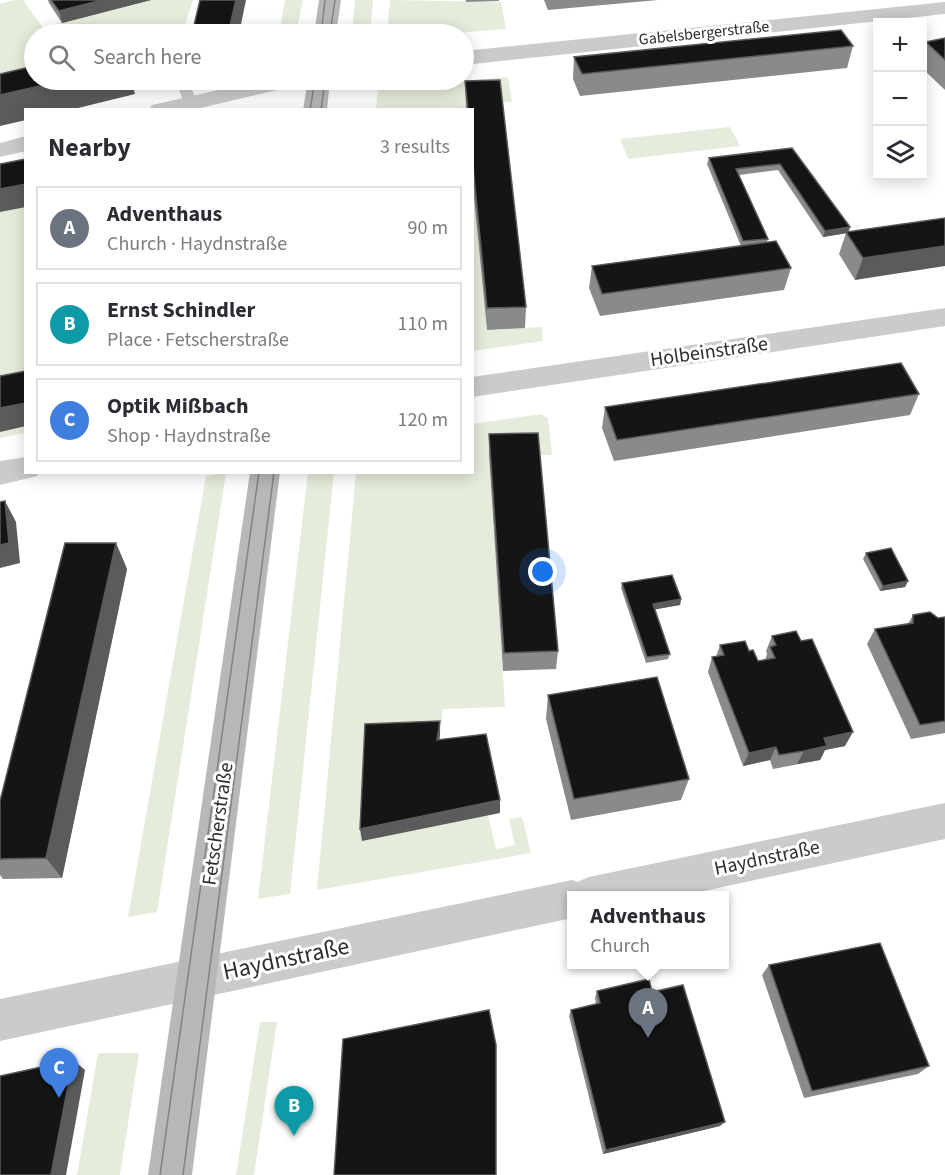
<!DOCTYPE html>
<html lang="en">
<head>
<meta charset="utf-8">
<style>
  :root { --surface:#fff; --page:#f7f7f7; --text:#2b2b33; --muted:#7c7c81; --line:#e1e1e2; --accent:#2563eb }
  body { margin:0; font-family:"Source Sans 3",sans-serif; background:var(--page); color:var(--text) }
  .controls { position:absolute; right:18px; top:18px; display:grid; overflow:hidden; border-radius:0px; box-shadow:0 3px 15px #0003 }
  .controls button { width:54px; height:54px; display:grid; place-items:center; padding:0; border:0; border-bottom:2px solid var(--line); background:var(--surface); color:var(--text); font:30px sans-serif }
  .you { position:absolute; left:543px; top:572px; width:21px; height:21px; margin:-15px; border:4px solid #fff; border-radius:50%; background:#1a73e8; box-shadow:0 0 0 9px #1a73e833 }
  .badge { display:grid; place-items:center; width:39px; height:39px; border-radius:50%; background:var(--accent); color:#fff; font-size:20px; font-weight:700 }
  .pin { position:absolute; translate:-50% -50px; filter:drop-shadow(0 2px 3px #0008) }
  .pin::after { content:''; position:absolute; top:32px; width:21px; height:18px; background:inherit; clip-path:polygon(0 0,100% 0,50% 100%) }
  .popup { position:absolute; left:567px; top:891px; width:162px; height:78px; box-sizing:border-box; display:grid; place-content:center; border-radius:0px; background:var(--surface); filter:drop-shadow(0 2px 4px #0005); font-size:20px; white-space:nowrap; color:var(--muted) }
  .popup b { font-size:22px; color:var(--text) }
  .popup::after { content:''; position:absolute; left:50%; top:100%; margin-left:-12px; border:12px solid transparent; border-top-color:var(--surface) }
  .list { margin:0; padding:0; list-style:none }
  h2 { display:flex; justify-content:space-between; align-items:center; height:78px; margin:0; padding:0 24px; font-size:26px }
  h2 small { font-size:20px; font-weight:400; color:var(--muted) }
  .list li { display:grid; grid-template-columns:39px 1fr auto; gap:18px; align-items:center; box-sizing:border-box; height:84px; margin:0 12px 12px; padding:0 12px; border:2px solid var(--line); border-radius:0px }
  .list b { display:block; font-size:22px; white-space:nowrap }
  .list p { margin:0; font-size:20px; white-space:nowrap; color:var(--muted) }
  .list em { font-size:20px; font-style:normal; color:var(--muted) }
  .icon { flex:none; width:33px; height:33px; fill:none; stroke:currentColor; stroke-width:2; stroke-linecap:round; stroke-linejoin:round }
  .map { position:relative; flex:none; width:945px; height:1175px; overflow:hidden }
  .search { position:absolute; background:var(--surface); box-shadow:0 3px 15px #0003; left:24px; top:24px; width:450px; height:66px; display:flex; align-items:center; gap:15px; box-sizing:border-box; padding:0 21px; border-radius:33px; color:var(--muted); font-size:22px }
  .panel { position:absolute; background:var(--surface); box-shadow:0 3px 15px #0003; left:24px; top:108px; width:450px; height:366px; border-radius:0px }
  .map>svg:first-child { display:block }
  .green { fill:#e6ecdb }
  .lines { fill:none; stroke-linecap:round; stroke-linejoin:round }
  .lane { fill:#cbcbcb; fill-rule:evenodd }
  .street { fill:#cbcbcb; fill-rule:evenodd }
  .secondary { fill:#b8b8b8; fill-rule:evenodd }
  .tram { stroke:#838383; stroke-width:1.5 }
  .wall { fill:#8a8a8a }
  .shaded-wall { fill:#5b5b5b }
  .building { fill:#151515; stroke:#5b5b5b; stroke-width:1.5 }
  .labels { text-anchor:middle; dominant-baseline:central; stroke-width:6; stroke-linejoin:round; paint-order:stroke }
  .far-street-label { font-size:16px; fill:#2e2e2e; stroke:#fff }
  .street-label { font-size:20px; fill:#2e2e2e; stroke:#fff }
  .near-street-label { font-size:24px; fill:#2e2e2e; stroke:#fff }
</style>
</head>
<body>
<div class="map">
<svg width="945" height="1175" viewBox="0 0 945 1175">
  <rect width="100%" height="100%" fill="#fff"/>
  <g class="green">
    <polygon points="14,0 23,0 43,28 62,22 47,0 193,0 182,34 34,34 34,80 0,94 0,4"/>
    <polygon points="285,0 303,0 296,34 279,34"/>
    <polygon points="355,0 373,0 370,34 352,34"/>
    <polygon points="390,0 501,2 506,29 447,34 387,34"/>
    <polygon points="508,77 512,102 466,103 466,109 376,110 378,88"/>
    <polygon points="730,127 740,146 628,159 620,139"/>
    <polygon points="25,161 25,433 0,438 0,167"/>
    <polygon points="472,178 487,330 542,327 543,341 473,351"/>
    <polygon points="541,414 548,418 552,455 489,456 505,707 443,709 440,735 362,840 488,815 496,849 515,845 509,819 522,817 531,853 317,890 356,473 472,472 473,424"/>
    <polygon points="308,472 334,473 290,894 258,899"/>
    <polygon points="226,473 157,912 128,917 206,476"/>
    <polygon points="260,1022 277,1022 254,1175 236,1175"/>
    <polygon points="98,1053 139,1053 120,1175 77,1175"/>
  </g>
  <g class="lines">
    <polygon class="lane" points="175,80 188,80 197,102 195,105 185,105"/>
    <g class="street">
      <polygon points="945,2 945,14 464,65 464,51"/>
      <polygon points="263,80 302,80 299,85 192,110 149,110 152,105"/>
      <polygon points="26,136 26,151 0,157 0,143"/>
      <polygon points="945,308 945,326 472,397 472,377"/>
      <polygon points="26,457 26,472 39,472 37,476 0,485 0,461"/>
      <polygon points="945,803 945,839 681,896 572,896 572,918 0,1041 0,999 572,880 577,882 589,877"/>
    </g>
    <g class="secondary">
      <polygon points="319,0 341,0 336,34 314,34"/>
      <polygon points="308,80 330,80 327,110 303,110"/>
      <polygon points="250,472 280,472 192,1175 148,1175"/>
    </g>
    <g class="tram">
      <polyline points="321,34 325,0"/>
      <polyline points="330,34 335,0"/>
      <polyline points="310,110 315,80"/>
      <polyline points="321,110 325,80"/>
      <polyline points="160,1175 259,472"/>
      <polyline points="183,1175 274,472"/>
    </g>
  </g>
  <g class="wall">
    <polygon points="48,0 151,0 62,23 49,3"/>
    <polygon points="466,0 499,0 499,1 466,2"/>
    <polygon points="544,0 658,0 548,10"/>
    <polygon points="945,38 945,90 922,68 922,50 926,42"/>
    <polygon points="853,46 847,68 580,96 573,79 574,57"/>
    <polygon points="465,81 526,307 525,328 487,330 472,178 472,110 466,110"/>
    <polygon points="792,148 850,227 848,232 945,218 855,280 839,254 846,233 823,237 778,170 739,175 768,239 767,242 791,268 784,290 600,316 589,288 592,266 741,246 707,164 709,158"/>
    <polygon points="919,394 910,415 614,461 602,428 605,407"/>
    <polygon points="489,434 558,651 556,669 503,671 489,455"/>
    <polygon points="116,543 127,569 62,878 3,879 0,875 0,801"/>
    <polygon points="866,553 908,581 905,587 880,591 863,559"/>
    <polygon points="622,583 681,599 680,605 655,609 670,654 668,659 646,663 621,588"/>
    <polygon points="913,615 938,618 945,617 945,733 911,739 867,644 875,629 908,624"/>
    <polygon points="772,636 845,746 825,750 820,760 773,769 770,760 743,766 708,672 712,657 716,657 720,645 749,651 758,661 765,660 767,654 766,651"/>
    <polygon points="548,695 689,779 681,800 571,820 546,719"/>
    <polygon points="769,965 929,1066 918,1074 804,1098 762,975"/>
    <polygon points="597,991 652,992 720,1126 603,1154 569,1016 571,1010 596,1004 595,998"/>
  </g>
  <g class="shaded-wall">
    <polygon points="102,0 151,0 62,23 59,11"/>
    <polygon points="236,0 246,0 239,34 228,34"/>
    <polygon points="66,80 131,80 135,94 70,110 26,110 26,120 0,126 0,95"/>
    <polygon points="26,184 26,207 0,212 0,189"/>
    <polygon points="850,227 848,233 823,237 825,231"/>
    <polygon points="945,246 945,266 855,280 863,258"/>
    <polygon points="26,403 26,426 0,432 0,408"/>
    <polygon points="5,501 16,522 20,563 0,568 0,545"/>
    <polygon points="116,543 127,569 62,878 46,858"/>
    <polygon points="908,581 905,587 880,591 883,586"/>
    <polygon points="681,599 680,605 652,610 653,604"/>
    <polygon points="440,721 440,735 438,753 437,740"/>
    <polygon points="853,732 845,746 825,750 820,760 797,764 804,751 824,738"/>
    <polygon points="776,747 770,760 743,766 749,753"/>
    <polygon points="500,800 500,813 362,841 360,829"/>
    <polygon points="73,1060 85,1070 66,1175 51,1175"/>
    <polygon points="725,1122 720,1126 603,1154 606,1150"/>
  </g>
  <g class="building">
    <polygon points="51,0 102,0 59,11"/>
    <polygon points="200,0 236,0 228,34 192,34"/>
    <polygon points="841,30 853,46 582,74 574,57"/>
    <polygon points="945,38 945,60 926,42"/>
    <polygon points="34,66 34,80 66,80 0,95 0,74"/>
    <polygon points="500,80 526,307 487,308 472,155 472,110 468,110 465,81"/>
    <polygon points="792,148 850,227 825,231 780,164 736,169 768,239 743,241 709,158"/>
    <polygon points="26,159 26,184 0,189 0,164"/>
    <polygon points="945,218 945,246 863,258 846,232"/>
    <polygon points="776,241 791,268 602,294 592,266"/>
    <polygon points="901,363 919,394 617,440 605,407"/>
    <polygon points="26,371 26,403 0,408 0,376"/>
    <polygon points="538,433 558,651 504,653 489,434"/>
    <polygon points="5,501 9,543 0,545 0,502"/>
    <polygon points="65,543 116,543 46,858 0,859 0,801"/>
    <polygon points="891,548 908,581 883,586 866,553"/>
    <polygon points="672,575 681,599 653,604 670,654 647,657 622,583"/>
    <polygon points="930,612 938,618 945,617 945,721 920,725 875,629 913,623 913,615"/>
    <polygon points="796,631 801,641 812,639 853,732 824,738 827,746 804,751 779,755 776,747 749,753 712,657 724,655 720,645 745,641 749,651 753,650 758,661 775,658 770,647 776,645 772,636"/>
    <polygon points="657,677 689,779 574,799 548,695"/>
    <polygon points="440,721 437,740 486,734 500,800 360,829 365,724"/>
    <polygon points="880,943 929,1066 812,1091 769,965"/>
    <polygon points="649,979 652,992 683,985 725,1122 606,1150 571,1010 600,1003 597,991"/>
    <polygon points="489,1010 496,1045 496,1175 334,1175 343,1039"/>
    <polygon points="73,1060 51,1175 0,1175 0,1076"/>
  </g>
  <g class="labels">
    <g class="far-street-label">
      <text transform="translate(704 33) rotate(-6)">Gabelsbergerstraße</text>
    </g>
    <g class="street-label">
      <text transform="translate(709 352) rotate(-8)">Holbeinstraße</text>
      <text transform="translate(218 824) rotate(-82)">Fetscherstraße</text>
      <text transform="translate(767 858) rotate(-12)">Haydnstraße</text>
    </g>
    <g class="near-street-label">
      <text transform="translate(286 959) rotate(-12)">Haydnstraße</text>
    </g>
  </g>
</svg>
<div class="controls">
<button>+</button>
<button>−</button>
<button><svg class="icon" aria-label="layers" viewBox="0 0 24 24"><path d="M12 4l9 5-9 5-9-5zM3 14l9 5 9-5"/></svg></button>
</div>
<div class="you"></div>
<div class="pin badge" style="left:648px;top:1038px;background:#6b7280">A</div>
<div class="popup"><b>Adventhaus</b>Church</div>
<div class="pin badge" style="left:294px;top:1136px;background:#0f9aa8">B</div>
<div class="pin badge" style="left:59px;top:1098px;background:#3f7fe0">C</div>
<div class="search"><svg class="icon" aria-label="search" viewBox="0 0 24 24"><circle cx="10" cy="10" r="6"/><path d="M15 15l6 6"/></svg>Search here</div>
<section class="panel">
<h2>Nearby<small>3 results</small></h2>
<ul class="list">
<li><span class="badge" style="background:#6b7280">A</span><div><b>Adventhaus</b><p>Church · Haydnstraße</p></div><em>90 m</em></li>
<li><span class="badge" style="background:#0f9aa8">B</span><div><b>Ernst Schindler</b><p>Place · Fetscherstraße</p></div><em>110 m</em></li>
<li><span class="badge" style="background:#3f7fe0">C</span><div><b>Optik Mißbach</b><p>Shop · Haydnstraße</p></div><em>120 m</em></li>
</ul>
</section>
</div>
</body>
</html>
